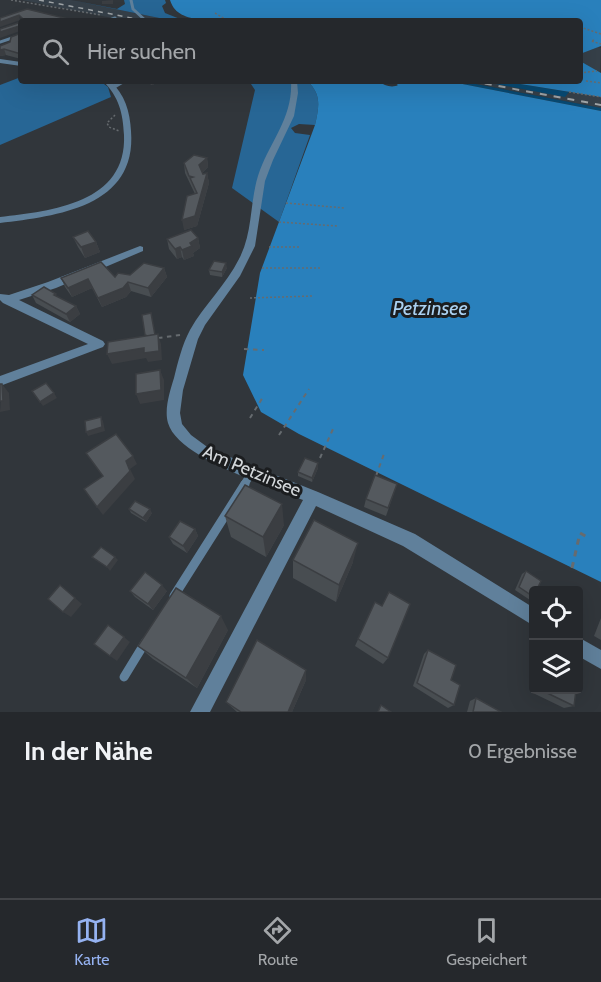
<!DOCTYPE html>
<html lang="de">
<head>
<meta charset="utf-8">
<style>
  :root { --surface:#25282c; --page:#2d3034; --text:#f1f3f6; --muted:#a3a6a9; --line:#424448; --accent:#95b2f1 }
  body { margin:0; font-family:Cabin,sans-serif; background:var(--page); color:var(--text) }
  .controls { position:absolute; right:18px; bottom:18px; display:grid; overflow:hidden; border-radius:6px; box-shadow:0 6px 24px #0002 }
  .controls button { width:54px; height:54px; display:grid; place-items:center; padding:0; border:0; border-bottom:2px solid var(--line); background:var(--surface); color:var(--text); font:30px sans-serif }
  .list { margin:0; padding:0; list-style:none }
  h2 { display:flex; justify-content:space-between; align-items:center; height:78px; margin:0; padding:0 24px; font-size:26px }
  h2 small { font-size:20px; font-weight:400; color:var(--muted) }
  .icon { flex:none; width:33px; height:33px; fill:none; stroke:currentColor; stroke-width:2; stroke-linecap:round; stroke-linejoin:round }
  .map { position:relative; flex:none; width:601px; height:712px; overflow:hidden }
  .search { position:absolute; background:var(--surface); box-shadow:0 6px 24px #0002; left:18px; right:18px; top:18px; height:66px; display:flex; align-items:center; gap:15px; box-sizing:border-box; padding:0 21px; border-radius:6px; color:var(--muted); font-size:22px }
  .sheet { height:186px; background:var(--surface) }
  nav { display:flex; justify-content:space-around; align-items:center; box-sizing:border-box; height:84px; border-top:2px solid var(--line); background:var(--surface); font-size:16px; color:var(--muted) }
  nav a { display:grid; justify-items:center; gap:3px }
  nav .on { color:var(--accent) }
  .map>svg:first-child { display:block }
  .built { fill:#364049 }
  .green { fill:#084a73 }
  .forest { fill:#276695 }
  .water { fill:#2980bc }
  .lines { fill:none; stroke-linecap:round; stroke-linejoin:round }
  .path-far2 { stroke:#666b6f; stroke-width:1.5; stroke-dasharray:2 2; stroke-linecap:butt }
  .path-far1 { stroke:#666b6f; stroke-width:2; stroke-dasharray:4.5 4.5; stroke-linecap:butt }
  .path { stroke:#666b6f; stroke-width:3; stroke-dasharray:6 6; stroke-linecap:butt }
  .service-far3 { stroke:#60809b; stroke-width:3 }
  .service-far2 { stroke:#60809b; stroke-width:4.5 }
  .service-far1 { stroke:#60809b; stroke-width:8 }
  .service { stroke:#60809b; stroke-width:9 }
  .minor { fill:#60809b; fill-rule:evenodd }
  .rail-far1 { stroke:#9fa4a7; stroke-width:1.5; stroke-dasharray:5 5; stroke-linecap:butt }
  .rail { stroke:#9fa4a7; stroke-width:2; stroke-dasharray:7 7; stroke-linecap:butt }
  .wall { fill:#484d51 }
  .shaded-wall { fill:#3b3e42 }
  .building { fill:#54595e; stroke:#3b3e42; stroke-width:1.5 }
  .labels { text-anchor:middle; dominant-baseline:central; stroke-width:6; stroke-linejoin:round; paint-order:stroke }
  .street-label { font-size:18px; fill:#d4d8db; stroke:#1b1d1f }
  .water-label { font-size:20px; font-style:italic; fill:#aad1f1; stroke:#1b1d1f }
</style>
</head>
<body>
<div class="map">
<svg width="601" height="712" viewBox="0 0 601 712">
  <rect width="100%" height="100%" fill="#31363b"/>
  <g class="built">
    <polygon points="22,0 71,0 174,21 127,21"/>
    <polygon points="598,47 601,48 600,73 580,61 580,54"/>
    <polygon points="460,81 480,81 565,96 569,92 601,97 601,108"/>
  </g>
  <g class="green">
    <polygon points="447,81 460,81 601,108 601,111"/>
    <polygon points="480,81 502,81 569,92 565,97"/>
  </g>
  <g class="forest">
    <polygon points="71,0 117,9 125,4 124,0 165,0 166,3 162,6 165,13 185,21 174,21"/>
    <polygon points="21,77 21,81 100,81 108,87 111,97 0,145 0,85"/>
    <path d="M249,81H307C322,94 319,107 315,125L299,124L291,128L295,133L310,135L279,222L232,188L255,90Z"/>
  </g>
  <g class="water">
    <path d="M170,0H601V46L580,54V21H200C187,16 175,16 170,0Z"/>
    <polygon points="580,61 601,73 601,97 502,81 580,81"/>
    <path d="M307,81H380C383,86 393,88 398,85L394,82L396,81H447L601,111V582L299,434L261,412L243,375L260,273L315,125C319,107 322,94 307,81Z"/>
  </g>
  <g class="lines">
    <g class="path-far2">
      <polyline points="11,0 101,15"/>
      <polyline points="215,13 228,21"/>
      <polyline points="155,20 163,21"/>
      <polyline points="580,27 601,34"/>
      <polyline points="594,40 591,41 601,44"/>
      <polyline points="580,73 597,71"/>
      <polyline points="586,81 601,83"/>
      <polyline points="569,92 601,97"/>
      <polyline points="115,115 107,123 109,127 119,131"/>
      <polyline points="286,203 345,208"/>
      <polyline points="279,222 337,226"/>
      <polyline points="269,247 300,247"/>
      <polyline points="262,268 320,268"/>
      <polyline points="250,298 312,296"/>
    </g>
    <g class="path-far1">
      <polyline points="158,338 180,335"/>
      <polyline points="244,349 264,350"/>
      <polyline points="250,418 263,397"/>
      <polyline points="279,435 309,389"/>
      <polyline points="320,458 333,429"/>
      <polyline points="376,476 385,451"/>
    </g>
    <polyline class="path" points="572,568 580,533 587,537"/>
    <g class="service-far3">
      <polyline points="131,0 133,9 146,21"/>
      <polyline points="107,21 115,18"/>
      <polyline points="0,42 21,35"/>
    </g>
    <polyline class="service-far2" points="113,87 123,81"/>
    <polyline class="service-far1" points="244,485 252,472"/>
    <g class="service">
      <polyline points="174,596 245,484"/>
      <polyline points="124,677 146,641"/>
    </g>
    <g class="minor">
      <polygon points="0,59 21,62 21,66 0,63"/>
      <path d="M103,81H110C125,94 130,112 131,131C137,207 57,216 0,223V217C52,211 127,203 124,135C123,113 119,97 103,81Z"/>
      <path d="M291,81H297L298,93L294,116L273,160L265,181L255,246L240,276L205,325L198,339L183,390L180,413L182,424L191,435L210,449L318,492L415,534L534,608V626L403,546L316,506L210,712H190L303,500C270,486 178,458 168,423C164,409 170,391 174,378C178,362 182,345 190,330C204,305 226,285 239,259C254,231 249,199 260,170C272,139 293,116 291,81Z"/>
      <polygon points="140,246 143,247 143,251 56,288 19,300 103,341 105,344 103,347 0,386 0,376 88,344 3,303 0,300 0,294 9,295 48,282"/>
      <polygon points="578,637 601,650 601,669 578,656"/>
    </g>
    <polyline class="rail-far1" points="39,0 147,21"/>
    <polyline class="rail" points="471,81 601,105"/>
  </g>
  <g class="wall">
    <polygon points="21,33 21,59 6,55 0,56 0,46 10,42"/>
    <polygon points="144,81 162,81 152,85"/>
    <polygon points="207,158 208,167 202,173 203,174 207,173 209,183 197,226 184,230 195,194 185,173 184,163"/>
    <polygon points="73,237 96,242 100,252 85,258 78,247"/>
    <polygon points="198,238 200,248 193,253 194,256 184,260 182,257 177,259 169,249 167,239"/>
    <polygon points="164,268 167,277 151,297 131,291 126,297 102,307 92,288 72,297 65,287 61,278 115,277 130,275"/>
    <polygon points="227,268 222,277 210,275 209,270"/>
    <polygon points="32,295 57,297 76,306 80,314 70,322 36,303"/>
    <polygon points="318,463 318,468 312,482 298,476 298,472"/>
    <polygon points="397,484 386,516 364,507 366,499"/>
    <polygon points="129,509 152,513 146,522 131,513"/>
    <polygon points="225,516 284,525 266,557 231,537"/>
    <polygon points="195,529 198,536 187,553 173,544 169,537"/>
    <polygon points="293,560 353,562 336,602 293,578"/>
    <polygon points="526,571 534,597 530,600 515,590 522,574"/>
    <polygon points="130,591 167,591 153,610 135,597"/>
    <polygon points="375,602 388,658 383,664 355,646"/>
    <polygon points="601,618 601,640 594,636"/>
    <polygon points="228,630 197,688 153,659 138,646"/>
    <polygon points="428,650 454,705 448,708 413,686 424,654"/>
    <polygon points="306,680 292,712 237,712 226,702"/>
    <polygon points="534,686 534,690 576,690 574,706 564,708 533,693"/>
    <polygon points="476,698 501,712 467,712 470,701"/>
  </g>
  <g class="shaded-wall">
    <polygon points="113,0 113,4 102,4 102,1"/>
    <polygon points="19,15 20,20 0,27 0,22"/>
    <polygon points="19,26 20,31 0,38 0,32"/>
    <polygon points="4,49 6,55 0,56 0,50"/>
    <polygon points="151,81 162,81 152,85"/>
    <polygon points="207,158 208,167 200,175 199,165"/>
    <polygon points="207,173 209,183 197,226 184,230 182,220"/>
    <polygon points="198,238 200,248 193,253 194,256 184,260 182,250"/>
    <polygon points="96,242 100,252 85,258 81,247"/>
    <polygon points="180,247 182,257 177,259 175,249"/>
    <polygon points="226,263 227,268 222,277 222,272"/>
    <polygon points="164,268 167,277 151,297 148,288"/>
    <polygon points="88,279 92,288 72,297 68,288"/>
    <polygon points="128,282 131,291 126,297 102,307 98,298"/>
    <polygon points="76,306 80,314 70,322 66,314"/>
    <polygon points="158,334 161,344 162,360 148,362 146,358 112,364 107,354 144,348"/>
    <polygon points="160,370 164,380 164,400 140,404 136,394"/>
    <polygon points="2,384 9,393 10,410 0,412"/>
    <polygon points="54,393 57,398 43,406 40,402"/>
    <polygon points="101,417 103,421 105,431 88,436 86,432"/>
    <polygon points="133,456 137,464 130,469 135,479 103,515 97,507 126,461"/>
    <polygon points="318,463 318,468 312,482 312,478"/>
    <polygon points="282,504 284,525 266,557 263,537"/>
    <polygon points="150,509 152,513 146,522 143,518"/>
    <polygon points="195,529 198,536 187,553 183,546"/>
    <polygon points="358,543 353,562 336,602 339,585"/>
    <polygon points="115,557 118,560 110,571 107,567"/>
    <polygon points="60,585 82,604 71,617 63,612"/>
    <polygon points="162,585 167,591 153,610 148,604"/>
    <polygon points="221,616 228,630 197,688 186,678"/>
    <polygon points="124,637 130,642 117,661 110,656"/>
    <polygon points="306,670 306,680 292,712 288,712"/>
  </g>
  <g class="building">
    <polygon points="27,9 76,21 83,19 90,21 22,21 23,19 19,15 0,22 0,18"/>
    <polygon points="21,22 21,28 19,26 0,32 0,29"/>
    <polygon points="21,33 21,54 4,49 0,50 0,46 10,42 11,37"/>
    <polygon points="194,155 207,158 199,165 203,174 207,173 195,216 182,220 187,196 197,193 190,178 193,177 189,176 184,163"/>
    <polygon points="191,230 198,238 190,243 192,246 182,250 180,247 175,249 167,239"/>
    <polygon points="88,231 96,242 81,247 73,237"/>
    <polygon points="214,261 226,263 222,272 209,270"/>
    <polygon points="101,262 115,277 118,273 130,275 144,263 164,268 148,288 128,282 123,288 98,298 88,279 68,288 61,278"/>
    <polygon points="44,287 56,294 54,295 76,306 66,314 32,295"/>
    <polygon points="151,313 155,335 148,336 145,335 142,315"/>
    <polygon points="158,334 159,351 144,353 144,348 107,354 108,342"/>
    <polygon points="160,370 161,390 136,394 136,374"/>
    <polygon points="46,383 54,393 40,402 32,391"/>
    <polygon points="0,384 2,384 3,401 0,401"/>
    <polygon points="101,417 102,427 86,432 85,421"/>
    <polygon points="116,434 133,456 126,461 130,471 97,507 84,489 103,476 86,453"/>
    <polygon points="305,458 318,463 312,478 298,472"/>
    <polygon points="375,475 397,484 388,508 366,499"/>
    <polygon points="245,485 282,504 263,537 225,516"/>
    <polygon points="135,501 150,509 143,518 129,509"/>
    <polygon points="314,520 358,543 339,585 293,560"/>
    <polygon points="180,521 195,529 183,546 169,537"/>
    <polygon points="101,547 115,557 107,567 92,557"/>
    <polygon points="526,571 541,581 536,591 534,591 534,597 519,587"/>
    <polygon points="145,572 162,585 148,604 130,591"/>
    <polygon points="60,585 75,598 63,612 48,599"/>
    <polygon points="176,588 221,616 186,678 138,646"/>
    <polygon points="389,592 410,604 388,658 358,639 375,602 382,606"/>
    <polygon points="108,625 124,637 110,656 94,644"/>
    <polygon points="257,640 306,670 288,712 241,712 226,702"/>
    <polygon points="428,650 456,665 451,680 460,685 454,705 417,683"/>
    <polygon points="541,690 576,690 574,706"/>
    <polygon points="476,698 501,712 473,712"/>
    <polygon points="381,705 391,712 378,712"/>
  </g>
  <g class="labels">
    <g class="street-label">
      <text transform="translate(252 471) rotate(23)">Am Petzinsee</text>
    </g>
    <g class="water-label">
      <text x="430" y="308">Petzinsee</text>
    </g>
  </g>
</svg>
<div class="controls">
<button><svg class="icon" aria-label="locate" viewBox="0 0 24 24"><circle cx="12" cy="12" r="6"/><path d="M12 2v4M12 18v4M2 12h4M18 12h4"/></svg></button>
<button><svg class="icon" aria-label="layers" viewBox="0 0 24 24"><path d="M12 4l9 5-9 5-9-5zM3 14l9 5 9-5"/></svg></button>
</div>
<div class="search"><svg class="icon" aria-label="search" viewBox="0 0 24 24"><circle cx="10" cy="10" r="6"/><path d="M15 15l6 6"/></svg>Hier suchen</div>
</div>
<section class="sheet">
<h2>In der Nähe<small>0 Ergebnisse</small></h2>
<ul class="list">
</ul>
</section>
<nav>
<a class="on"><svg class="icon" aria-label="map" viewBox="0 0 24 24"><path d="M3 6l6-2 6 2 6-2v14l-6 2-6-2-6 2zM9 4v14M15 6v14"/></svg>Karte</a>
<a><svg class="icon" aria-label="directions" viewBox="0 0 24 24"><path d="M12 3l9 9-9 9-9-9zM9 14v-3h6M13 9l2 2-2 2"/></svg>Route</a>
<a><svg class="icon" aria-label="saved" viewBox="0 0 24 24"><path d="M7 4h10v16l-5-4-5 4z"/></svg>Gespeichert</a>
</nav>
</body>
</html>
